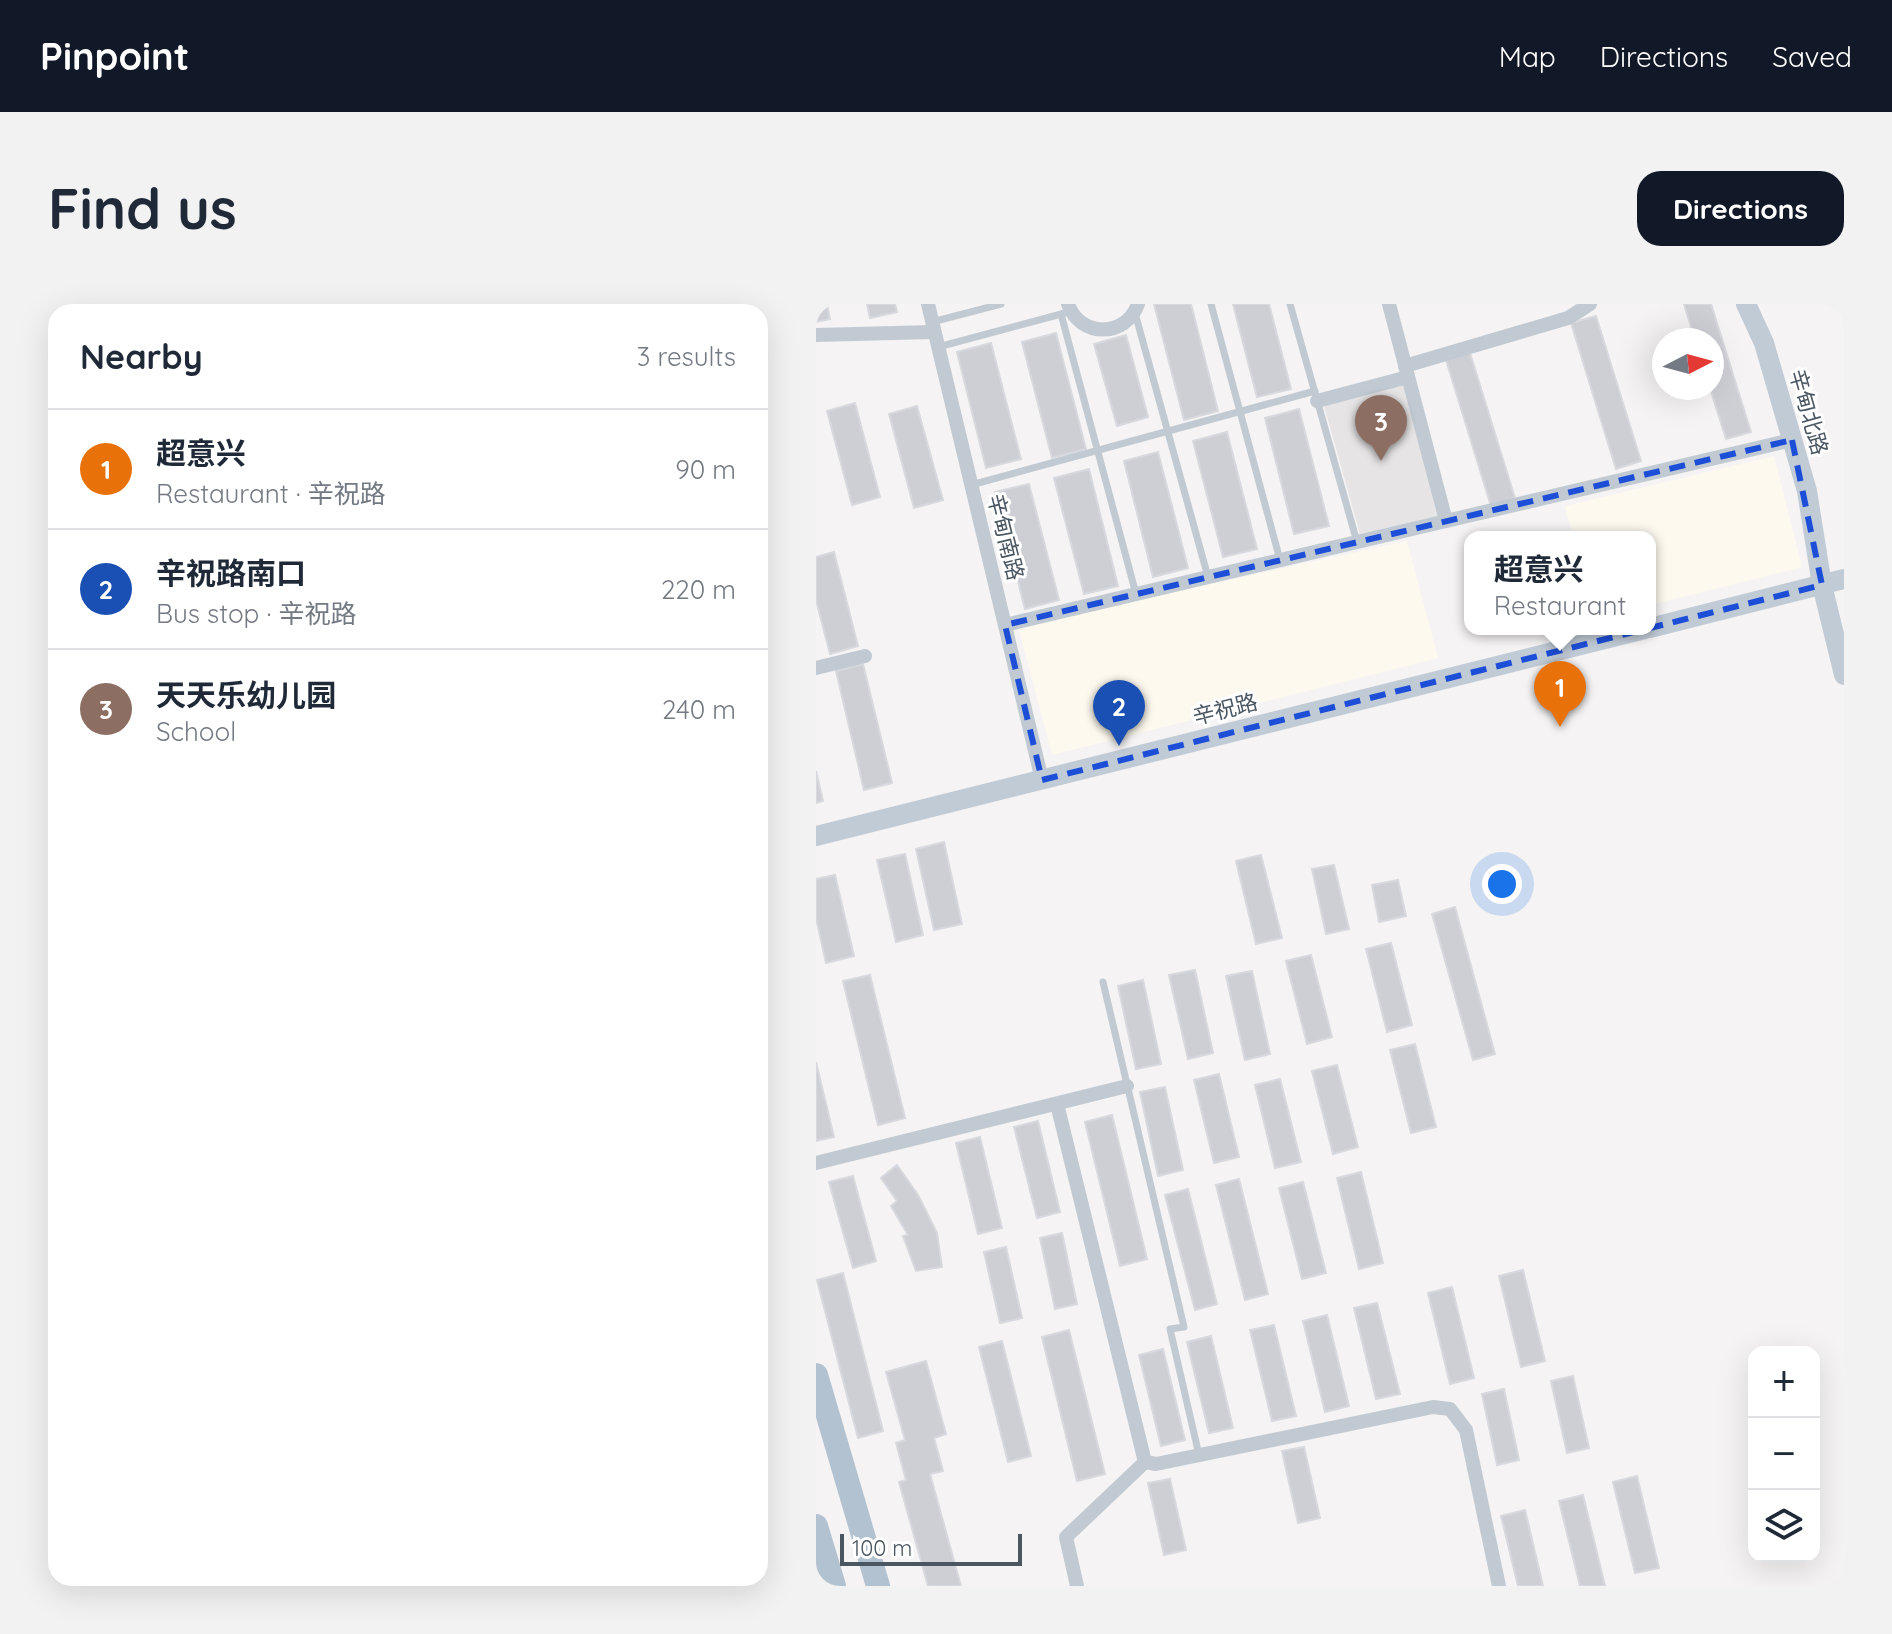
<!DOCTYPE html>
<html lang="en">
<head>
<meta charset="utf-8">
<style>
  :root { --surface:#fff; --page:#f2f2f3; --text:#1f2937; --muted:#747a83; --line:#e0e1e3; --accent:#111827 }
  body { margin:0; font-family:Quicksand,"Noto Sans SC",sans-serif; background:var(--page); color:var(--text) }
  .controls { position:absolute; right:24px; bottom:24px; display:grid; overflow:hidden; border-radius:16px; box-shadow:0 8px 32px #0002 }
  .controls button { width:72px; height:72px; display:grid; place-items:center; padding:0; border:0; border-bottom:2px solid var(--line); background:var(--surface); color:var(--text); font:40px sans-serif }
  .compass { position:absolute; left:836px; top:24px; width:72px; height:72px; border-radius:50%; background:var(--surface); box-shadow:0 8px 32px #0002; rotate:84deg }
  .scale { position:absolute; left:24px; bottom:20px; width:182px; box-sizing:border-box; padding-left:8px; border:4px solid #4a5661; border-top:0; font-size:22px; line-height:28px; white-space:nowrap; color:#4a5661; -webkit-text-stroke:6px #fff; paint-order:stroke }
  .you { position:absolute; left:686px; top:580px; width:28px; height:28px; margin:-20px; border:6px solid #fff; border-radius:50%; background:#1a73e8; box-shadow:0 0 0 12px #1a73e833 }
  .badge { display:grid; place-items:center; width:52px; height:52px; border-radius:50%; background:var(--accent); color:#fff; font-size:26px; font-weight:700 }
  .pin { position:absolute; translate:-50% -66px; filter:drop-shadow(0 2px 4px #0008) }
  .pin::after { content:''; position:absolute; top:42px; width:28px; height:24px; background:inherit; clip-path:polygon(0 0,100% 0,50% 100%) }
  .popup { position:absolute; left:648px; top:227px; width:192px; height:104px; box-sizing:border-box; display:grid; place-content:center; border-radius:16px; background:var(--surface); filter:drop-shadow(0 2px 6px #0005); font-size:26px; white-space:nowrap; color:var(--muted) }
  .popup b { font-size:30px; color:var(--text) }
  .popup::after { content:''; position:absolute; left:50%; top:100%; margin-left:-16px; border:16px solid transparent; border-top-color:var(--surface) }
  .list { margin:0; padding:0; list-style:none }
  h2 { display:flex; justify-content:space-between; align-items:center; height:104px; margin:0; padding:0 32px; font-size:34px }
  h2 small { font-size:26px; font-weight:400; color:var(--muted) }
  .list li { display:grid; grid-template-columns:52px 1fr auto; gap:24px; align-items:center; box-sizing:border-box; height:120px; padding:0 32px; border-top:2px solid var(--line) }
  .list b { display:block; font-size:30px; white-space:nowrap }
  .list p { margin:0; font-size:26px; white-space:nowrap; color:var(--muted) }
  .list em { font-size:26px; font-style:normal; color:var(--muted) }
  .icon { flex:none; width:44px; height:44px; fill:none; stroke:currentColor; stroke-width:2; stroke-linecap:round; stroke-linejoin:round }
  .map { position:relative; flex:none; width:1028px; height:1282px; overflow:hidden; border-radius:24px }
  header { display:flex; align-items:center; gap:48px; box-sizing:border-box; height:112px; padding:0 40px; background:var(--accent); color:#fff }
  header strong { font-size:38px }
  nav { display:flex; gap:44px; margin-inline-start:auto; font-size:28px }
  .intro { display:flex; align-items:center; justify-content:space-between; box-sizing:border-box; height:192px; padding:0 48px }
  h1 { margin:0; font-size:56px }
  .button { padding:20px 36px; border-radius:24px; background:var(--accent); color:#fff; font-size:28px; font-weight:700 }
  main { display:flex; gap:48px; padding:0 48px }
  aside { flex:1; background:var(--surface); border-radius:24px; box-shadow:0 8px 32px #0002 }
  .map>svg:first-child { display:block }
  .commercial { fill:#fdf9ef }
  .education { fill:#e6e4e5 }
  .building { fill:#cdcfd5; stroke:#d7d9de; stroke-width:2 }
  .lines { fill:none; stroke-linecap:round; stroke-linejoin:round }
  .lane { stroke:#c1cad2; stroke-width:7 }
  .street { stroke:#c1cad2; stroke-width:14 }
  .secondary { stroke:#c1cbd6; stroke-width:20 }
  .primary { stroke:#b3c2d1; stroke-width:24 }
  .marked { fill:none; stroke:#1d4ed8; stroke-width:6; stroke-dasharray:16 10; stroke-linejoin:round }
  .labels { text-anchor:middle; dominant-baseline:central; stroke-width:6; stroke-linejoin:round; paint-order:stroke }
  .street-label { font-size:22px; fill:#4a5661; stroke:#fff }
</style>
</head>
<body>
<header>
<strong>Pinpoint</strong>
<nav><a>Map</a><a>Directions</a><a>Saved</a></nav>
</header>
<div class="intro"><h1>Find us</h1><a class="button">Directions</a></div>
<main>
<aside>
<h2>Nearby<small>3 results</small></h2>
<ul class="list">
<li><span class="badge" style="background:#e8710a">1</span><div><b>超意兴</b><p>Restaurant · 辛祝路</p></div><em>90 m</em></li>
<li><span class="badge" style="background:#1a4fb4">2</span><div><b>辛祝路南口</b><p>Bus stop · 辛祝路</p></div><em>220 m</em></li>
<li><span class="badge" style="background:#8d6e63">3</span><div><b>天天乐幼儿园</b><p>School</p></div><em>240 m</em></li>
</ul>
</aside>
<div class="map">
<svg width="1028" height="1282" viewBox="0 0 1028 1282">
  <rect width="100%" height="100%" fill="#f5f3f3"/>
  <g class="commercial">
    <polygon points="958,152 986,263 834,301 834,233 757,233 749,202"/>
    <polygon points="591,237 622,354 236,451 202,322"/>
  </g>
  <polygon class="education" points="589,81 621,212 544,230 508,102"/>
  <g class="building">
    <polygon points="0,0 11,0 14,15 0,18"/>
    <polygon points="51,0 79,0 81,8 54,14"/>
    <polygon points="338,0 375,0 402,107 368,116"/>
    <polygon points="417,0 453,0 475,85 441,93"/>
    <polygon points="868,0 895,0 935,128 910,135 894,84 896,36 879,36"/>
    <polygon points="780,12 825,157 800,165 755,19"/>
    <polygon points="240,29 270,145 236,154 206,38"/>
    <polygon points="310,31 332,113 301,122 278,40"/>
    <polygon points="175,39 205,155 170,164 141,48"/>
    <polygon points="654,49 699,194 675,202 630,56"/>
    <polygon points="39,99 64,193 36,201 11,107"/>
    <polygon points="101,102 127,196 98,204 73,110"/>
    <polygon points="483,105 513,222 478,230 449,114"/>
    <polygon points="411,128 441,245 407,253 377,137"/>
    <polygon points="342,148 372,264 337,273 308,157"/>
    <polygon points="273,165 302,282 268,290 238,174"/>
    <polygon points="213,180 243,296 209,305 179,188"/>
    <polygon points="18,248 42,342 14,350 0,296 0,253"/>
    <polygon points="47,360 76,479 48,486 20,367"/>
    <polygon points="0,467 7,497 0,499"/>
    <polygon points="128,538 146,620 118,626 100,545"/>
    <polygon points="89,550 107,631 80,638 61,556"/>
    <polygon points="445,551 466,634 440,640 420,557"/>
    <polygon points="518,561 533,625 510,630 496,565"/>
    <polygon points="19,571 38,652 10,659 0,614 0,575"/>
    <polygon points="582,576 590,612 563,618 556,581"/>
    <polygon points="639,603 679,750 657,756 616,610"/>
    <polygon points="575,639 596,721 571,728 550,645"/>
    <polygon points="495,651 516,733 491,740 470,657"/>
    <polygon points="379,666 397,749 372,755 353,671"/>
    <polygon points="436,667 454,750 429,756 410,672"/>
    <polygon points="54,671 89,814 62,821 27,677"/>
    <polygon points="327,676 345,760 320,765 302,682"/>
    <polygon points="599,740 620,823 595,829 574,746"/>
    <polygon points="0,758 18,833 0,837"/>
    <polygon points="521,761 542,843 517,850 496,767"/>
    <polygon points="403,770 423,853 398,859 378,776"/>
    <polygon points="464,775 485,858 459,864 439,781"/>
    <polygon points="349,783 367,866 342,872 324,788"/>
    <polygon points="296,811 331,955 304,962 269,818"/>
    <polygon points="222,817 244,908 221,914 198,823"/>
    <polygon points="164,833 186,924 162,930 140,839"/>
    <polygon points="81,861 102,891 121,929 126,963 100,967 87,932 92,931 75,902 81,897 65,874"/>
    <polygon points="545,868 567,959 543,965 521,874"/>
    <polygon points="37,872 60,957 37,964 13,878"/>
    <polygon points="423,875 452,990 429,996 400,881"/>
    <polygon points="487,878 510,969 486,975 463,884"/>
    <polygon points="372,885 401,1000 379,1006 349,891"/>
    <polygon points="246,929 261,1000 239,1005 224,934"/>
    <polygon points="190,943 206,1014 184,1019 168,948"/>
    <polygon points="707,966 729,1057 705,1063 683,972"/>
    <polygon points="27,969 67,1127 42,1134 1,976"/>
    <polygon points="636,983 658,1074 634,1080 612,989"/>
    <polygon points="561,999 584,1090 560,1095 538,1004"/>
    <polygon points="511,1011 533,1102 509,1108 487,1017"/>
    <polygon points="458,1021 480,1112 456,1117 434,1026"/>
    <polygon points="253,1026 289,1170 261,1177 226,1033"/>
    <polygon points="395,1032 417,1124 393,1129 371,1038"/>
    <polygon points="186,1037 215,1152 192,1158 163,1043"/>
    <polygon points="347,1045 369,1136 345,1142 323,1051"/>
    <polygon points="110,1057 130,1130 118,1134 127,1167 114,1170 145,1282 112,1282 83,1178 90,1176 80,1139 89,1136 70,1068"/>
    <polygon points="757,1072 773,1144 751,1149 735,1077"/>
    <polygon points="688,1085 703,1156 681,1161 666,1090"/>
    <polygon points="488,1143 504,1214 482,1219 466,1147"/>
    <polygon points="821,1172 843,1264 819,1269 797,1178"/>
    <polygon points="354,1175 370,1246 348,1251 332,1179"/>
    <polygon points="767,1191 789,1282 764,1282 743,1197"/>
    <polygon points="709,1206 727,1282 702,1282 685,1212"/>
  </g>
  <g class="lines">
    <g class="lane">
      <polyline points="395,0 464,256"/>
      <polyline points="474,0 541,238"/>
      <polyline points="319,9 392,273"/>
      <polyline points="245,10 320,290"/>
      <polyline points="116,18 185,0"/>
      <polyline points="122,43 249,9"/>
      <polyline points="155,181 499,87"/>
      <polyline points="287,678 368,1023 354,1025 383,1151"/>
    </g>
    <g class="street">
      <polyline points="112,0 226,476"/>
      <path d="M252,0C264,34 310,34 322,0"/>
      <polyline points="0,31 118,28"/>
      <polyline points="589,62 752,14 774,0"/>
      <polyline points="501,97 592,73"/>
      <polyline points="630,217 976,136"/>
      <polyline points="189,321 630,217 573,0"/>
      <polyline points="0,364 49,352"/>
      <polyline points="241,800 329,1158 250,1233 261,1282"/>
      <polyline points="0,859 311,782"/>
      <polyline points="329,1158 340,1160 617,1103 634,1105 650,1126 683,1282"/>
    </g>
    <g class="secondary">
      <polyline points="930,0 948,39 991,187 1006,281 1028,371"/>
      <polyline points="834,324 1028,275"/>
      <polyline points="0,532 829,325"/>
    </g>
    <g class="primary">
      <polyline points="0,1071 62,1282"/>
      <polyline points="0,1222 18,1282"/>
    </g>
  </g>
  <path class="marked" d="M976,136L1006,281L226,476L189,321Z"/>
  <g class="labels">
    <g class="street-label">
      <text transform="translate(993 108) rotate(74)">辛甸北路</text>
      <text transform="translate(190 233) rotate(76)">辛甸南路</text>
      <text transform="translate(409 405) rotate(-14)">辛祝路</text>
    </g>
  </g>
</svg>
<div class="controls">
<button>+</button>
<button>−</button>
<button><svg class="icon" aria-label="layers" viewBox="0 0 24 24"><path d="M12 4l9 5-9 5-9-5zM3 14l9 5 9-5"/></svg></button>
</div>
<svg class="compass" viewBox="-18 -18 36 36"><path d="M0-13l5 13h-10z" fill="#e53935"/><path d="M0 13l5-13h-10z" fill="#747a83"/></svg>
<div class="scale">100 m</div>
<div class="you"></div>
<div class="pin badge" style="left:744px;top:423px;background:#e8710a">1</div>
<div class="popup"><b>超意兴</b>Restaurant</div>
<div class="pin badge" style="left:303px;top:442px;background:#1a4fb4">2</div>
<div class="pin badge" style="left:565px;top:157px;background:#8d6e63">3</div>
</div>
</main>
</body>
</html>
